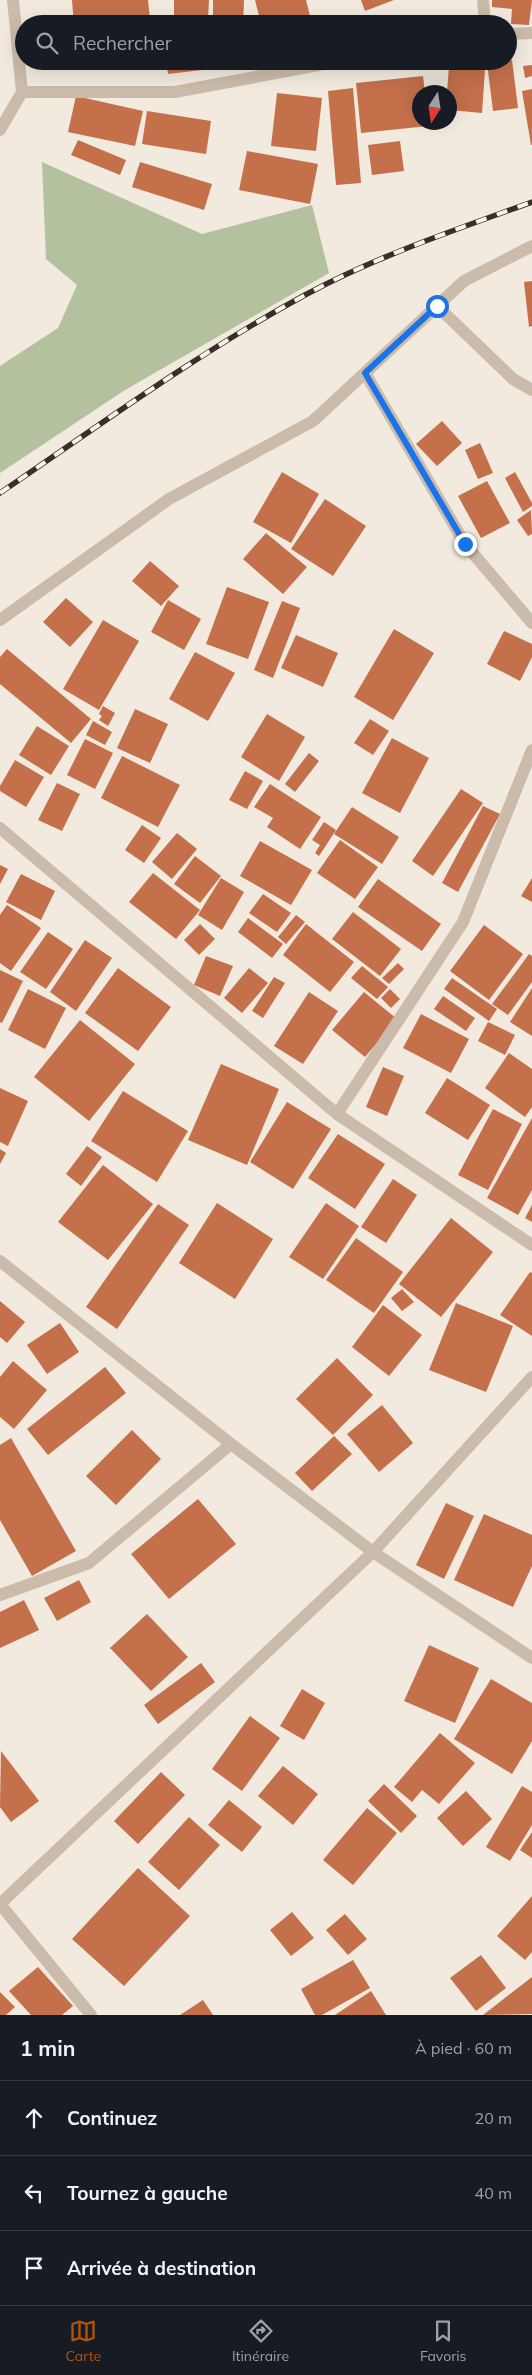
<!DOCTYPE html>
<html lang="fr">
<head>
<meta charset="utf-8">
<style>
  :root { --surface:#171b24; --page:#242831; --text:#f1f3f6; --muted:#9ea1a6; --line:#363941; --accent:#b45309 }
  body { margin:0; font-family:Mulish,sans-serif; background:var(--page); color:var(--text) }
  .compass { position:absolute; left:412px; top:85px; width:45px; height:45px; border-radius:50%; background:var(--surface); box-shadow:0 5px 20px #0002; rotate:192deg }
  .stop { position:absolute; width:15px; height:15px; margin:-11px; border:4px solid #1a73e8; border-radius:50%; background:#fff }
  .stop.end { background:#1a73e8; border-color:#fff; box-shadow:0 1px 5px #0008 }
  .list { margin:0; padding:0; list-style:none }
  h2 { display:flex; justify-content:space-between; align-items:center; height:65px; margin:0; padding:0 20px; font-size:21px }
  h2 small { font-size:16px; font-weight:400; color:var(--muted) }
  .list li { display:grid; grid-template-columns:32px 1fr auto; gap:15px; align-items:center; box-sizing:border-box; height:75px; padding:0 20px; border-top:1px solid var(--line) }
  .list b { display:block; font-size:19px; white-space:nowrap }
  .list em { font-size:16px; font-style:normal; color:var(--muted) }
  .icon { flex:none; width:28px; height:28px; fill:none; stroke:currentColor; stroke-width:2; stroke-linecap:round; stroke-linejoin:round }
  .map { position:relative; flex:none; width:532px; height:2015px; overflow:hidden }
  .search { position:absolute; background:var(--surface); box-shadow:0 5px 20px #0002; left:15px; right:15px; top:15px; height:55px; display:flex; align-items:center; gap:12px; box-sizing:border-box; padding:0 18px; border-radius:28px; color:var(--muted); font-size:19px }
  .sheet { height:290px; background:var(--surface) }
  nav { display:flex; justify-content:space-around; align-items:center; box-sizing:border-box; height:70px; border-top:1px solid var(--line); background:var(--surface); font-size:14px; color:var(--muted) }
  nav a { display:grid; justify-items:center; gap:2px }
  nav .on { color:var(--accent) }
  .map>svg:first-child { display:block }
  .green { fill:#b3c19e }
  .building { fill:#c4704b }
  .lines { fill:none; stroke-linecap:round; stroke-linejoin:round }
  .street { stroke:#cabbaa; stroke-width:12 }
  .rail-casing { stroke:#382f29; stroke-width:5.5 }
  .rail { stroke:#faf4eb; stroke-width:4; stroke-dasharray:11; stroke-linecap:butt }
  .route { stroke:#1a73e8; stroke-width:6 }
</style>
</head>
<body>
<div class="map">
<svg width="532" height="2015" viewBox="0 0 532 2015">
  <rect width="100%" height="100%" fill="#f2eade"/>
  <polygon class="green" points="42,162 202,234 312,205 329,273 125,390 0,473 0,366 58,328 77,285 46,259"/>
  <g class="building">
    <polygon points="72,0 148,0 150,20 133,22 133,24 74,24"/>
    <polygon points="174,0 209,0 208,19 174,17"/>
    <polygon points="213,0 244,0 243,24 213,24"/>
    <polygon points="255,0 306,0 312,24 261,24"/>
    <polygon points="361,0 394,0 365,11"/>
    <polygon points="492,0 532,0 529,25 511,24 512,9 492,7"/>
    <polygon points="512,60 518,108 493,111 487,63"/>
    <polygon points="166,61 201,61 202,70 168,74"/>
    <polygon points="253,61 264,61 265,69 255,70"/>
    <polygon points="532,65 532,76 525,78 523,66"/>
    <polygon points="449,66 485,69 482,113 450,110 450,92 447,92"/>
    <polygon points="423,76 425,92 420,92 420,122 428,122 428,126 361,133 356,83"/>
    <polygon points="353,88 361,183 336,185 328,91"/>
    <polygon points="532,89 532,145 531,145 522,91"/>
    <polygon points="277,93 322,98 316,151 271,146"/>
    <polygon points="76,96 143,111 135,146 68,132"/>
    <polygon points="147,111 211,121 206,154 142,144"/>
    <polygon points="78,140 126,160 120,175 71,155"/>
    <polygon points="400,141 404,171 372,175 368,145"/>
    <polygon points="247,151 318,164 310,204 239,190"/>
    <polygon points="140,162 212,184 204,210 132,187"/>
    <polygon points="532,281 532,326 529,327 524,282"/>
    <polygon points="442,421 462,443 437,466 416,444"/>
    <polygon points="480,443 493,473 478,479 465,450"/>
    <polygon points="282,472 319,494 291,543 253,522"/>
    <polygon points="515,472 532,503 532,506 523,512 505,478"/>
    <polygon points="487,481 510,523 481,538 458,496"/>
    <polygon points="325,499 366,526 333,576 291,549"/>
    <polygon points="531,510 532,534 528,536 517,520"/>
    <polygon points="266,533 307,567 283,594 243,559"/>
    <polygon points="150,561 179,586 161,606 132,581"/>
    <polygon points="227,587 269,602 248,659 206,644"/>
    <polygon points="66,598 93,622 70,647 43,622"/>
    <polygon points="168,600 201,619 184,650 151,632"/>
    <polygon points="282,601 300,608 273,678 254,670"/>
    <polygon points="103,620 139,641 99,710 63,689"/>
    <polygon points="394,629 434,653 393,720 354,697"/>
    <polygon points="504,631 532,644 532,657 520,681 487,664"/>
    <polygon points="296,635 338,653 323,687 281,668"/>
    <polygon points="7,649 91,719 71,743 0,684 0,657"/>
    <polygon points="195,652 235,673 208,721 169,699"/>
    <polygon points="103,706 115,713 108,726 99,720 102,716 99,714"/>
    <polygon points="135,709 168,724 150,763 117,748"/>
    <polygon points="267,714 305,737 279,781 241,757"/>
    <polygon points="370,719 389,731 373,755 354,743"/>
    <polygon points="93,721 112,732 105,745 86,735"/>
    <polygon points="37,726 69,746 51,775 19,755"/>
    <polygon points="392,738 429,758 400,813 362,793"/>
    <polygon points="85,739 113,753 95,789 67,775"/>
    <polygon points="309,753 319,761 295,792 285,784"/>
    <polygon points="122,756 180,785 158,827 101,798"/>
    <polygon points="15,760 44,777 26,807 0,791 0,786"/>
    <polygon points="245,771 263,781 247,809 229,800"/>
    <polygon points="57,783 80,794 62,831 38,820"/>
    <polygon points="270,784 321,817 300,849 267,827 273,818 254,807"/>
    <polygon points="461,789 483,803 433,876 412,861"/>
    <polygon points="483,806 500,814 458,892 442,883"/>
    <polygon points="352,807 399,837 382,864 334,834"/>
    <polygon points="324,822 336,830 319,856 315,853 320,845 312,840"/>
    <polygon points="142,825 161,838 144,863 125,850"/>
    <polygon points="177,833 197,849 172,879 152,862"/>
    <polygon points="340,840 378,867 355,899 317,873"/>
    <polygon points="260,841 312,870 291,905 240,876"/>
    <polygon points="195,856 221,876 200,903 174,884"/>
    <polygon points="0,865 8,869 0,884"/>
    <polygon points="153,873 200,910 176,939 129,902"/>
    <polygon points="21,874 55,891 41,920 6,902"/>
    <polygon points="221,878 244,892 222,930 198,915"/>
    <polygon points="532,878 532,902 521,896"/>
    <polygon points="378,879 441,924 422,951 358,907"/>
    <polygon points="263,894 291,913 277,932 249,913"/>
    <polygon points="7,905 41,928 11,971 0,963 0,915"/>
    <polygon points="353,912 401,949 380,976 332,939"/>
    <polygon points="296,915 305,922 286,944 278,937"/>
    <polygon points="248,918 283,944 272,958 238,932"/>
    <polygon points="200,924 215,939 199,955 184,940"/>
    <polygon points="306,924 354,962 330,992 283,955"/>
    <polygon points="484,925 523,954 489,1000 450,971"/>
    <polygon points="48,932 73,949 46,989 20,972"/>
    <polygon points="85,940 112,958 76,1011 50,992"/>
    <polygon points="529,954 532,956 532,982 508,1015 492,1004"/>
    <polygon points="206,956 233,966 220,996 194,985"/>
    <polygon points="398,963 404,969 389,984 382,978"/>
    <polygon points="362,966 388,987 377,999 351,978"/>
    <polygon points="118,968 171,1007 138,1051 85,1013"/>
    <polygon points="249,968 268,983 242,1013 224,998"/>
    <polygon points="0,970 23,981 2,1023 0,1022"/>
    <polygon points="274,977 285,983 263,1018 252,1011"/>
    <polygon points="452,978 497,1009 489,1021 444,989"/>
    <polygon points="532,988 532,1036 510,1022"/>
    <polygon points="28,989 66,1008 45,1049 8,1030"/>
    <polygon points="390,989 400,999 391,1008 381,998"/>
    <polygon points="309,992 338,1011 303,1064 274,1046"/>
    <polygon points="364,992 397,1019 365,1057 332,1030"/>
    <polygon points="443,996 475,1018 466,1031 434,1009"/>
    <polygon points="421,1014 469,1039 451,1073 403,1048"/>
    <polygon points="80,1020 135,1064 89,1121 34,1077"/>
    <polygon points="488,1022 515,1035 505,1055 478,1041"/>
    <polygon points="509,1053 532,1069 532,1107 525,1117 485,1088"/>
    <polygon points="221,1064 279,1089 247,1165 188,1140"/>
    <polygon points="383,1067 404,1076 387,1116 366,1107"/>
    <polygon points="447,1078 490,1105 468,1140 425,1113"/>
    <polygon points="0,1088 28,1101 8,1146 0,1142"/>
    <polygon points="123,1091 188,1131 157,1182 91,1141"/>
    <polygon points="287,1102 331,1129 293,1189 250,1162"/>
    <polygon points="493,1109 522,1124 488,1190 458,1175"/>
    <polygon points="532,1118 532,1190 518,1215 487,1198"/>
    <polygon points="338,1134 385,1164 355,1209 308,1178"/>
    <polygon points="87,1146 102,1157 81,1186 66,1174"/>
    <polygon points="0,1149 6,1153 0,1164"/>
    <polygon points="103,1165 153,1204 108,1260 58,1222"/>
    <polygon points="393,1179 417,1195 386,1243 361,1227"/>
    <polygon points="217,1203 273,1239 235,1299 179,1263"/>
    <polygon points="326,1203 359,1226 323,1279 289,1257"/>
    <polygon points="158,1204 189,1225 117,1329 86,1307"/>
    <polygon points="532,1205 532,1222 525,1218"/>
    <polygon points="451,1218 493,1252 441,1317 399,1284"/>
    <polygon points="356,1238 403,1272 374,1313 326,1280"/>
    <polygon points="530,1272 532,1273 532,1336 500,1315"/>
    <polygon points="402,1289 414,1302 402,1311 391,1298"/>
    <polygon points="0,1301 25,1322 7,1343 0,1337"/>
    <polygon points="456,1303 513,1326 486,1392 429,1370"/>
    <polygon points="383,1305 422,1335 389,1376 352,1347"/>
    <polygon points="60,1323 79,1352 47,1374 27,1345"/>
    <polygon points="337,1358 373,1395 333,1435 296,1399"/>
    <polygon points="13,1361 47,1390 14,1429 0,1417 0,1377"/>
    <polygon points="105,1367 126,1393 48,1455 27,1429"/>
    <polygon points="382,1405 413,1443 379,1472 347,1434"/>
    <polygon points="132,1430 161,1459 116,1505 86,1476"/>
    <polygon points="334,1436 352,1454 312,1491 295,1473"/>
    <polygon points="11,1438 76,1551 32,1576 0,1520 0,1445"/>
    <polygon points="198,1499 236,1544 169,1599 131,1554"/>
    <polygon points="446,1503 474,1516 444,1579 416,1565"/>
    <polygon points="484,1514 532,1535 532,1566 513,1607 454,1580"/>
    <polygon points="79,1580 91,1602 57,1621 44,1598"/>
    <polygon points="24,1600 39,1630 0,1648 0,1612"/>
    <polygon points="147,1614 188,1657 151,1691 110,1648"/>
    <polygon points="429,1645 479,1668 455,1723 404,1701"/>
    <polygon points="201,1663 215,1682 158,1724 144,1705"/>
    <polygon points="491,1679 532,1703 532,1741 512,1774 454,1739"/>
    <polygon points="302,1689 325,1703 304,1740 280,1726"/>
    <polygon points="250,1716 280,1738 242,1791 212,1769"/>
    <polygon points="440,1733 475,1763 439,1804 422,1790 412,1802 394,1787"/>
    <polygon points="1,1751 39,1801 11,1822 0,1807"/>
    <polygon points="283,1766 318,1794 293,1825 258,1796"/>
    <polygon points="161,1772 185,1795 138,1844 114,1821"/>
    <polygon points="384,1784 417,1816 401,1833 368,1801"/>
    <polygon points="522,1786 532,1792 532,1825 510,1861 486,1847"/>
    <polygon points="466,1791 492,1819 463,1846 437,1818"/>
    <polygon points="229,1800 262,1827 242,1852 208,1825"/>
    <polygon points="367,1808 397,1833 353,1885 323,1860"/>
    <polygon points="189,1817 220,1845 179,1890 148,1862"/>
    <polygon points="532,1832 532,1858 520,1850"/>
    <polygon points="138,1868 190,1916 124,1986 72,1939"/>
    <polygon points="532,1896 532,1952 525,1960 497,1936"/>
    <polygon points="292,1912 314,1938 291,1956 270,1930"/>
    <polygon points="345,1914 367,1939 348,1955 326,1930"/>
    <polygon points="481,1955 506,1988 476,2011 450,1978"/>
    <polygon points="353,1960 370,1988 322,2015 315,2015 301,1989"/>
    <polygon points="38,1967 73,2006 62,2015 31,2015 9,1991"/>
    <polygon points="532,1977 532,2014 483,2015"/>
    <polygon points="371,1991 386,2015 335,2015"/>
    <polygon points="0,1992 15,2007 6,2015 0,2015"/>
    <polygon points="203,2000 213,2015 180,2015"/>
  </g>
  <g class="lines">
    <g class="street">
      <polyline points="483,0 485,24"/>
      <polyline points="508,34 532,33"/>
      <polyline points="22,92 175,92 340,61"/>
      <polyline points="0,130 22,92 13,0"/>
      <polyline points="437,306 513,379 532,390"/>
      <polyline points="365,373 465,544 532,623"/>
      <polyline points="0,620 169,499 313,421 464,281 532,246"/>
      <polyline points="0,828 337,1114 532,1245"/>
      <polyline points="337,1114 463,922 532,750"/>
      <polyline points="0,1261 231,1444 373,1552 532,1658"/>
      <polyline points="0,1595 89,1563 231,1444"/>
      <polyline points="0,1904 373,1552 532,1377"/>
      <polyline points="0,1904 91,2015"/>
    </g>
    <g class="rail-casing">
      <path id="rail" d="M0,493C100,425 198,353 305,295C377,256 455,230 532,202"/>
    </g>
    <use href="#rail" class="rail"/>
  </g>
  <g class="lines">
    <polyline class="route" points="437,306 365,373 465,544"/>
  </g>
</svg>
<svg class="compass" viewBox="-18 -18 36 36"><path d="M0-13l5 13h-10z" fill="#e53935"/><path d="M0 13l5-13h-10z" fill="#9ea1a6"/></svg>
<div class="stop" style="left:437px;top:306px"></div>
<div class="stop end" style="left:465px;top:544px"></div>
<div class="search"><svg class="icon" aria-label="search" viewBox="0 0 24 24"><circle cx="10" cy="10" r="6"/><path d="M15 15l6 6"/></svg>Rechercher</div>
</div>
<section class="sheet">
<h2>1 min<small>À pied · 60 m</small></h2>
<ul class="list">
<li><svg class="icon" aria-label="ahead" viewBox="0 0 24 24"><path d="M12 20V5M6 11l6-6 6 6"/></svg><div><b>Continuez</b></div><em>20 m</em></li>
<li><svg class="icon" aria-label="left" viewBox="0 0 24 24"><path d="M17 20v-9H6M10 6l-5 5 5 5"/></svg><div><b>Tournez à gauche</b></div><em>40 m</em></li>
<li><svg class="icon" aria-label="arrive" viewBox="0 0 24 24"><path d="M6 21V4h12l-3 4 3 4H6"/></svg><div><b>Arrivée à destination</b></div></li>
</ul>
</section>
<nav>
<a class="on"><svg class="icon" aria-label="map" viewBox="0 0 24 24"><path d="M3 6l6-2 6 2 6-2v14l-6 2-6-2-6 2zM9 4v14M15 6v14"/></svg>Carte</a>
<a><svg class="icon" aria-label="directions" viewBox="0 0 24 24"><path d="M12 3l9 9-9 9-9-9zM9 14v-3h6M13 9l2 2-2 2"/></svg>Itinéraire</a>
<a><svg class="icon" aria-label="saved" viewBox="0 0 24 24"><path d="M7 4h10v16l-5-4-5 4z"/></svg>Favoris</a>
</nav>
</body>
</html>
